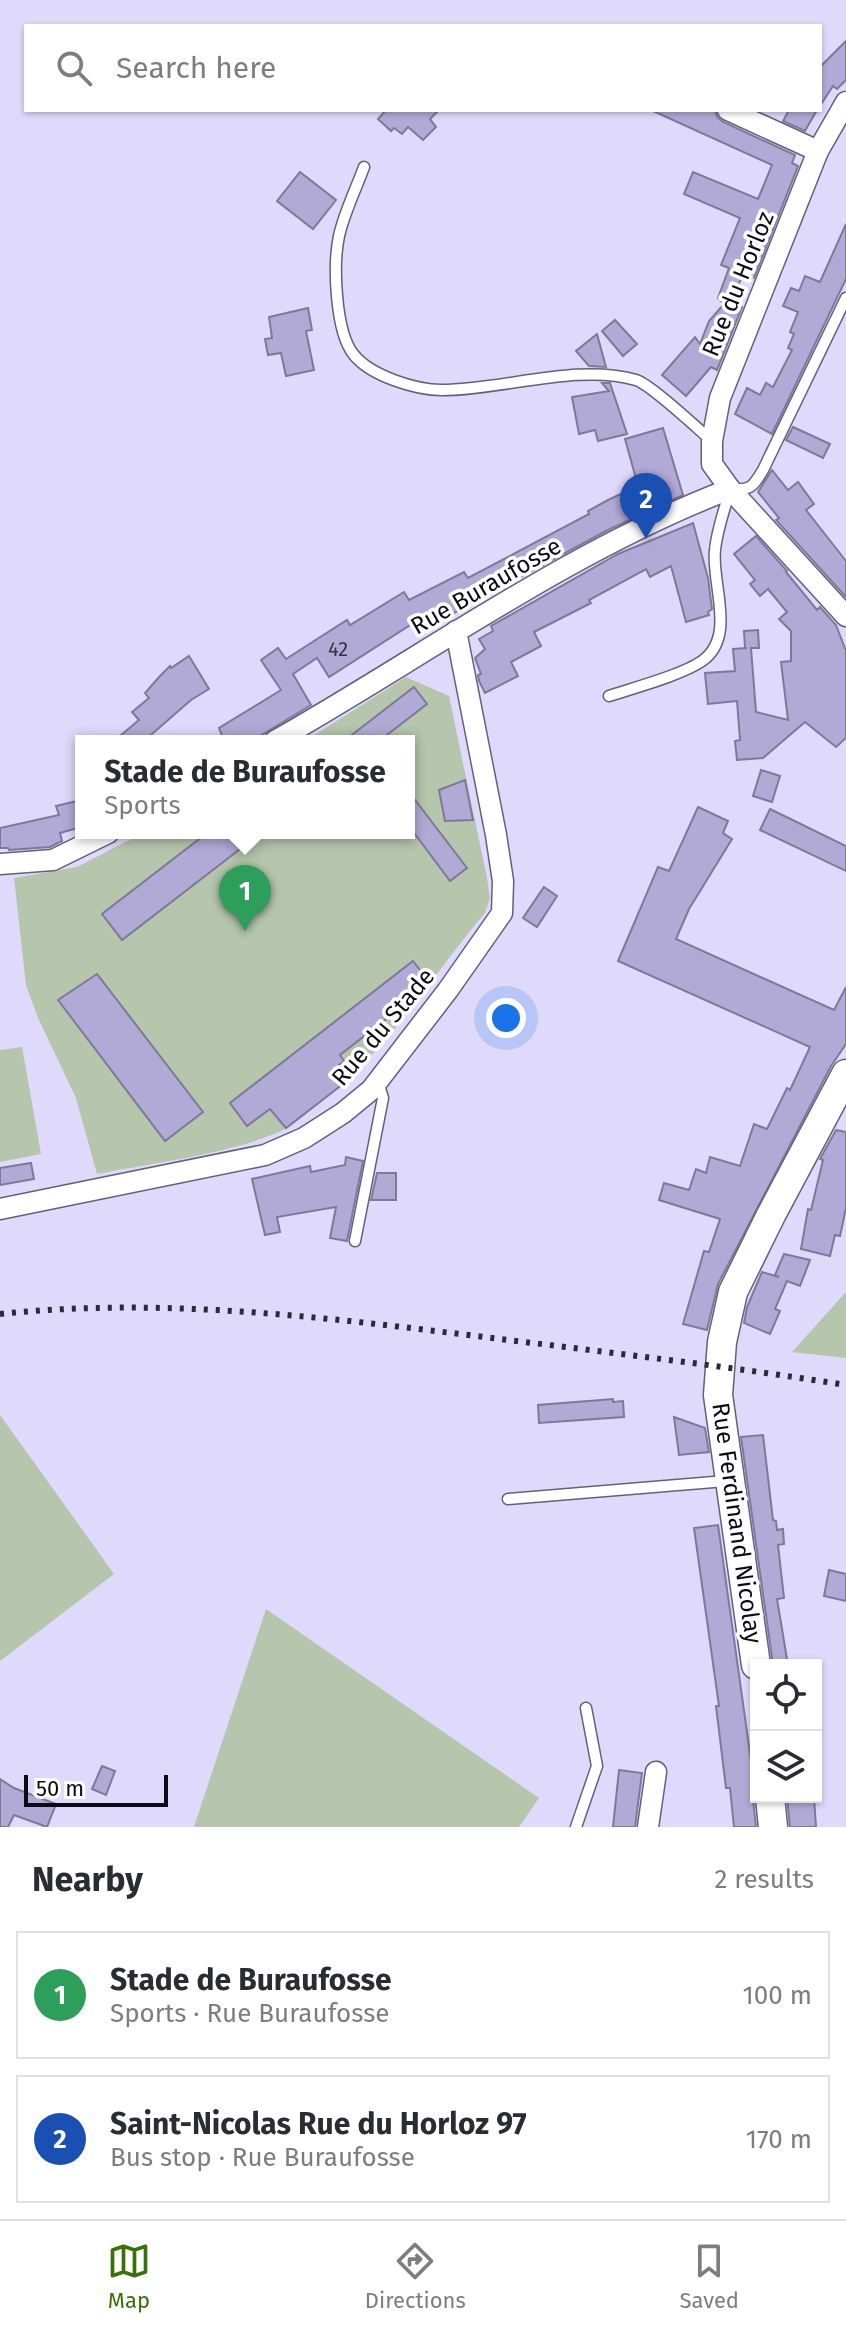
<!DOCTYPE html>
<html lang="en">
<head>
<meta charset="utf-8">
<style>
  :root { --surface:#fff; --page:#f7f7f7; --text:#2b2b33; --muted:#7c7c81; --line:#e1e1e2; --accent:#367206 }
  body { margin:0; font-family:"Fira Sans",sans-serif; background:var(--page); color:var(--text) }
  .controls { position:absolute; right:24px; bottom:24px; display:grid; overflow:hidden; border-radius:0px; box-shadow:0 2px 6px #0004 }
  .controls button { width:72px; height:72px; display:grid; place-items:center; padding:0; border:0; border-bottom:2px solid var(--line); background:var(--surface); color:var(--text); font:40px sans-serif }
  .scale { position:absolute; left:24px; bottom:20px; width:144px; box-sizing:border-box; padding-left:8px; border:4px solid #0c0a15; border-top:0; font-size:22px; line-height:28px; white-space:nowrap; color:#0c0a15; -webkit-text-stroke:6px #fff; paint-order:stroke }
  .you { position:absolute; left:506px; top:1018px; width:28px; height:28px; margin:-20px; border:6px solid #fff; border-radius:50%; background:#1a73e8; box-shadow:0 0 0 12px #1a73e833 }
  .badge { display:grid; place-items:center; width:52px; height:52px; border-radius:50%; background:var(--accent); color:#fff; font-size:26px; font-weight:700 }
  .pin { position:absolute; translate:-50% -66px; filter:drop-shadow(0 2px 4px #0008) }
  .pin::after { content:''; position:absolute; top:42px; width:28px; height:24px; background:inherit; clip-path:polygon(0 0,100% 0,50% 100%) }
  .popup { position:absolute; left:75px; top:735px; width:340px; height:104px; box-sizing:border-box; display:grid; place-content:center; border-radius:0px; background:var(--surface); filter:drop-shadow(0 2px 6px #0005); font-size:26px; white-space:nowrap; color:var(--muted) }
  .popup b { font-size:30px; color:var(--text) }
  .popup::after { content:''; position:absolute; left:50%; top:100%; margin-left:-16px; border:16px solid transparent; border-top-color:var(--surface) }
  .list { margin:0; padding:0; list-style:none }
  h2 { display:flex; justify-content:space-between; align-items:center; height:104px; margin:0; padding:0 32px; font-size:34px }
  h2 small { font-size:26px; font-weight:400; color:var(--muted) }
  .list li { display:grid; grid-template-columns:52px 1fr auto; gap:24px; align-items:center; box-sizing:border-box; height:128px; margin:0 16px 16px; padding:0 16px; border:2px solid var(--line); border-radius:0px }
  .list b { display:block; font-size:30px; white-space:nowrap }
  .list p { margin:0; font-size:26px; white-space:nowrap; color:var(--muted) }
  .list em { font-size:26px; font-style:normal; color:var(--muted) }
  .icon { flex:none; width:44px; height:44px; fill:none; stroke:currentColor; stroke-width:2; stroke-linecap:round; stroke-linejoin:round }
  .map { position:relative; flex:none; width:846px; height:1827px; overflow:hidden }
  .search { position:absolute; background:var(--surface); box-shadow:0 2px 6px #0004; left:24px; right:24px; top:24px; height:88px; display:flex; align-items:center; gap:20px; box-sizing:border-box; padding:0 28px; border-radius:0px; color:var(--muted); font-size:30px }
  .sheet { height:392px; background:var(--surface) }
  nav { display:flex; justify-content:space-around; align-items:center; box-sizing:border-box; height:112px; border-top:2px solid var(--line); background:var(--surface); font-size:22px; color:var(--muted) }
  nav a { display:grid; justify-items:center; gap:4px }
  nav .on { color:var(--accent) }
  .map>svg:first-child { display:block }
  .green { fill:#b5c6ad }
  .building { fill:#b1aad6; stroke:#7e7998; stroke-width:2 }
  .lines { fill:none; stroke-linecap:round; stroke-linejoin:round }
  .lane-casing { stroke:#645f7d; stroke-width:13 }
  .street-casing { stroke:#645f7d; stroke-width:23 }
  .secondary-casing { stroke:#645f7d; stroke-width:31 }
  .lane { stroke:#fff; stroke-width:10 }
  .street { stroke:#fff; stroke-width:20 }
  .secondary { stroke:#fff; stroke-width:28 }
  .rail { stroke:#2c2a38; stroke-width:6; stroke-dasharray:4 8; stroke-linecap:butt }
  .labels { text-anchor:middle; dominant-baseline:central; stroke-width:7; stroke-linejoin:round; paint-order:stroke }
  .number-label { font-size:20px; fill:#353245 }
  .street-label { font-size:24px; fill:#0c0a15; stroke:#fff }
</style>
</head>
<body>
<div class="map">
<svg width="846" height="1827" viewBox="0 0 846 1827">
  <rect width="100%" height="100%" fill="#dfdafc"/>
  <g class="green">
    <path d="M406,677L449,696L487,878L490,898L485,913C429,979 391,1047 321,1102C310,1110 299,1121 287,1128C239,1153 151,1163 97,1174L76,1098L38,1018L26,985L14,878L77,867L143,833H409V741H305Z"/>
    <polygon points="22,1047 41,1154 0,1162 0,1050"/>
    <polygon points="846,1292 846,1358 792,1352"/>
    <polygon points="0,1415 114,1574 0,1661"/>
    <polygon points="266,1609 539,1798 519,1827 194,1827"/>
  </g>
  <g class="building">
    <polygon points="846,41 846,80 837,89 833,86 820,106 820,67"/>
    <polygon points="386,110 439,110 430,119 436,127 423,140 408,127 402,134 394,128 391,131 378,119"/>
    <polygon points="651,110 715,110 717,117 723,122 795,155 792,163 798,166 754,278 743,273 732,303 742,307 717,370 711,367 686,396 662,375 695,337 700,344 709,321 724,304 718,298 729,268 721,265 740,218 684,194 693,172 758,199 772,165"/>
    <polygon points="789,110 817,110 805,131 783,121"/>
    <polygon points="300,172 336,200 313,229 277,201"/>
    <polygon points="846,224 846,279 772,434 735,414 747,388 760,395 766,383 773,387 792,350 788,348 794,334 790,332 798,312 783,306 791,288 799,291 805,276 820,282"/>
    <polygon points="308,308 312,330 306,331 314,370 286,376 281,353 268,355 265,339 272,338 269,317"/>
    <polygon points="615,320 637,344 623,356 602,331"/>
    <polygon points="597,334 606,367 589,366 576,351"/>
    <polygon points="602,383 610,383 627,434 598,441 595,430 579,434 572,397 609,391"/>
    <polygon points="793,427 830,444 823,458 786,440"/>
    <polygon points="663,428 683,495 606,531 432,625 426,615 329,677 317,658 293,674 311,705 252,741 224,741 219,728 281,690 261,660 278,648 286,659 347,620 350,625 404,592 409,600 464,572 468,578 589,514 588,511 608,500 638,486 625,439"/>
    <polygon points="772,470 788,490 798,482 814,504 806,510 846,561 846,597 776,520 779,518 758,492"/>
    <polygon points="693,523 708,578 712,609 708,612 709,615 686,622 671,566 650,577 646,569 589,600 591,603 534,632 541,646 511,662 518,676 485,693 479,681 478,675 481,674 475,658 485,649 479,639 493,631 491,626 618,554"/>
    <polygon points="756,536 787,571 786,572 817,610 820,607 836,625 846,651 846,738 836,747 805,722 763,758 737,760 735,741 740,740 737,701 708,704 705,673 735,671 733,649 747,648 745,648 744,631 758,630 759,648 751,648 756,712 788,720 781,662 791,661 791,631 779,619 787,612 768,589 760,596 750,584 755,580 734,554"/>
    <polygon points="189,656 209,689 191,700 144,741 114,741 139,720 132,712 149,698 145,693 160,676 170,666 171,668"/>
    <polygon points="414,687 427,704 379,741 344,741"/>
    <polygon points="761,770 780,776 772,802 753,796"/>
    <polygon points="465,780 473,820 445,821 439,790"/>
    <polygon points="409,792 467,868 450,881 409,826"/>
    <polygon points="81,800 81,827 60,833 62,841 50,847 9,850 8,848 0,848 0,828 59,815 56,806"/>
    <polygon points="698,807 728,821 723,833 732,839 689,909 676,939 834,1010 846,987 846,1044 831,1066 718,1284 707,1330 683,1324 704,1251 709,1252 720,1219 659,1200 664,1183 689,1190 696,1169 706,1173 710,1157 740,1166 754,1124 767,1129 787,1088 790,1090 810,1047 618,961 658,867 669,871"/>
    <polygon points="770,809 846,846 846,871 760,830"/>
    <polygon points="207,833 261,833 122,940 102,914"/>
    <polygon points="544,887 557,896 537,927 523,918"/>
    <polygon points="413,961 431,984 340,1055 344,1061 333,1070 343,1084 286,1128 270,1109 247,1126 230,1103"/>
    <polygon points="97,974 203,1112 165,1141 58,1000"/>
    <polygon points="836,1130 846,1132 846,1208 840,1236 835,1235 830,1256 801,1249 808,1209 811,1210 823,1160 820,1159"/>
    <polygon points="346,1157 363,1161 347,1241 330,1238 336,1207 277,1217 280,1232 265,1235 252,1179 310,1166 311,1172 345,1165"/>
    <polygon points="31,1163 34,1179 0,1185 0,1168"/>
    <polygon points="377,1173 396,1173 396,1200 371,1200"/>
    <polygon points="784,1254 810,1260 800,1286 787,1281 775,1309 780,1311 770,1334 744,1323 747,1307 762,1272 779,1277 775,1275"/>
    <polygon points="613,1399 613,1402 623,1401 624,1417 539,1423 538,1405"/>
    <polygon points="674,1417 705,1428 709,1452 679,1455"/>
    <polygon points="763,1435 773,1520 776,1521 777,1530 783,1529 784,1544 778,1545 784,1598 777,1599 788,1665 773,1665 741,1437"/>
    <polygon points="718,1525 755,1789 753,1799 756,1827 734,1827 730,1788 726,1788 716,1706 719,1706 694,1528"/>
    <polygon points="829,1570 846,1574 846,1601 824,1596"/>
    <polygon points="102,1766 115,1771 106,1795 92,1789"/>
    <polygon points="619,1770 642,1773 635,1827 613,1827"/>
    <polygon points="0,1779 14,1788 56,1804 47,1827 14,1815 8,1827 0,1827"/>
    <polygon points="787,1797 814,1797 816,1827 790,1827"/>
  </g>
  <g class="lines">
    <g class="lane-casing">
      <g id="lane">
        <path d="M364,167C356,189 344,213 339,236C333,264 335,332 354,355C371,376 416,390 442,390C502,390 579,363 636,380C650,384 697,428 712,441"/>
        <path d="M609,696C633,688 682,675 702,661C737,637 711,583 715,550C717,529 725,509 730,489C751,490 752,488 763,470L846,298"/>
        <polyline points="355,1241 383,1098 378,1082"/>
        <polyline points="508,1499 726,1481"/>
        <polyline points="576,1827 597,1766 586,1708"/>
      </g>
    </g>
    <g class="street-casing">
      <g id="street">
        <polyline points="846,102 818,151 720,398 712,441 712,464 730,489 846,616"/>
        <polyline points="728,110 818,151"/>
        <path d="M275,741C423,657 570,550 730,489"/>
        <polyline points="0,864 53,860 108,833"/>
        <polyline points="0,1209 265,1155 304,1138 343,1113 371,1090 448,990 502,913 503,881 496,835 456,631"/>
        <polyline points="648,1827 656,1772"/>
      </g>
    </g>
    <g class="secondary-casing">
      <g id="secondary">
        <polyline points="756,1665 718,1395 722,1342 733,1292 771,1215 846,1074"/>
        <polyline points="770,1797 773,1827"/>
      </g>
    </g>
    <use href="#lane" class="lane"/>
    <use href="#street" class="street"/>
    <use href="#secondary" class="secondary"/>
    <path class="rail" d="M0,1314C163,1297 323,1317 484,1337C605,1352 726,1366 846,1385"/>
  </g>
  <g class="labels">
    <g class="number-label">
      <text x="338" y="649">42</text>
    </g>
    <g class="street-label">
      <text transform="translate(738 284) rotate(-68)">Rue du Horloz</text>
      <text transform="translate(486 586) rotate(-30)">Rue Buraufosse</text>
      <text transform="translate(383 1027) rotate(-50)">Rue du Stade</text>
      <text transform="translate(737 1523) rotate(82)">Rue Ferdinand Nicolay</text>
    </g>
  </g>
</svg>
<div class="controls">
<button><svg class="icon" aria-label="locate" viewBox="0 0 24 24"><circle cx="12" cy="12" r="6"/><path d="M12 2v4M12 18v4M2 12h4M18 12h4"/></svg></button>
<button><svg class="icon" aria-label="layers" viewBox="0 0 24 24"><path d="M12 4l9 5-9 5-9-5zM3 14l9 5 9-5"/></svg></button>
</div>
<div class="scale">50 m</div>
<div class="you"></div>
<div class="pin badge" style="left:245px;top:931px;background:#2e9e5b">1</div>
<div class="popup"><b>Stade de Buraufosse</b>Sports</div>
<div class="pin badge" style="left:646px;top:539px;background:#1a4fb4">2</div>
<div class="search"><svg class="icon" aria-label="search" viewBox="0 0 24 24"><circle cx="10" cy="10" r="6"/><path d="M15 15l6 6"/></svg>Search here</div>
</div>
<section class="sheet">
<h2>Nearby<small>2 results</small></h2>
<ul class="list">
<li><span class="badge" style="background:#2e9e5b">1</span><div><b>Stade de Buraufosse</b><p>Sports · Rue Buraufosse</p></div><em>100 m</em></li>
<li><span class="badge" style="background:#1a4fb4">2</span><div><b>Saint-Nicolas Rue du Horloz 97</b><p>Bus stop · Rue Buraufosse</p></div><em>170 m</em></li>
</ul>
</section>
<nav>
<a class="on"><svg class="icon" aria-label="map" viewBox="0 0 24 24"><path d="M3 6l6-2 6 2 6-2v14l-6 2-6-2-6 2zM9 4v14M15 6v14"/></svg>Map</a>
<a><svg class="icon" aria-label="directions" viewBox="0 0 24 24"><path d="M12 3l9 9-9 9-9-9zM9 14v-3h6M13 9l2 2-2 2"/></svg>Directions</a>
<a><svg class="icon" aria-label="saved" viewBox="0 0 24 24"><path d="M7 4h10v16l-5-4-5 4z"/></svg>Saved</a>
</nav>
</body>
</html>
